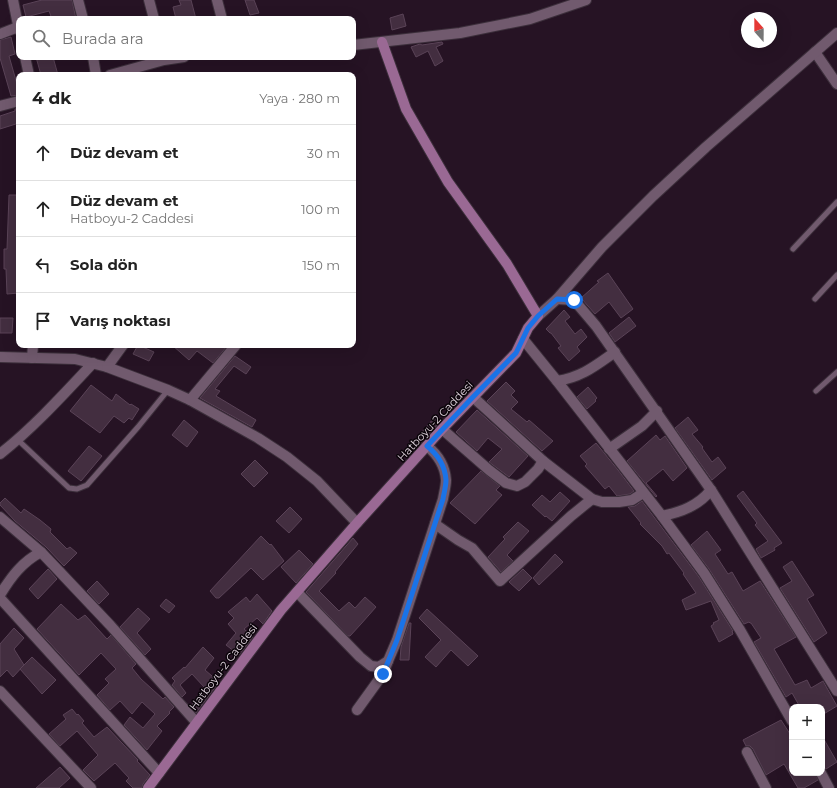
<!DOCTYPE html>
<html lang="tr">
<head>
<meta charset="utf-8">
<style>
  :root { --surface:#fff; --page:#f6f6f6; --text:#222; --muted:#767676; --line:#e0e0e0 }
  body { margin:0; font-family:Montserrat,sans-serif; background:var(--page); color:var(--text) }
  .controls { position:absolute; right:12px; bottom:12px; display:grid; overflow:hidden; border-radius:8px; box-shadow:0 4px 16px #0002 }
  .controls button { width:36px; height:36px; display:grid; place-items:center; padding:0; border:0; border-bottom:1px solid var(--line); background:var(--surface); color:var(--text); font:20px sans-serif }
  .compass { position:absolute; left:741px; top:12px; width:36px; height:36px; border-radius:50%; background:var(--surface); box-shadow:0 4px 16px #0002; rotate:339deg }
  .stop { position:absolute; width:12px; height:12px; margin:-9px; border:3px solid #1a73e8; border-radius:50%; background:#fff }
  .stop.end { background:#1a73e8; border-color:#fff; box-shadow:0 1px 4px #0008 }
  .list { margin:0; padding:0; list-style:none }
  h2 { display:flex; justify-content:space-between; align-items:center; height:52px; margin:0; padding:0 16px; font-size:17px }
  h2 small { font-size:13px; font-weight:400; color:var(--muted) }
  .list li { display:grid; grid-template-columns:26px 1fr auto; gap:12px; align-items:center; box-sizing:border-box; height:56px; padding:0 16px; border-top:1px solid var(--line) }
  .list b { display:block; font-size:15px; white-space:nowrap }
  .list p { margin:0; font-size:13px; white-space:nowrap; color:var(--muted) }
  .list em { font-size:13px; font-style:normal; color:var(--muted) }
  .icon { flex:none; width:22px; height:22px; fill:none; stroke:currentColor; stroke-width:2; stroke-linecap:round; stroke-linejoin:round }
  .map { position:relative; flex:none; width:837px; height:788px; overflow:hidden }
  .search { position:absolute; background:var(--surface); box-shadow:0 4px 16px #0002; left:16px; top:16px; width:340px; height:44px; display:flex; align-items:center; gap:10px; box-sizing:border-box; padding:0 14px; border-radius:8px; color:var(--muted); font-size:15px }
  .panel { position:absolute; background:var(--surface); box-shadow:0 4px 16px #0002; left:16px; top:72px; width:340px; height:276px; border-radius:8px }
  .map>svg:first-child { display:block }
  .building { fill:#432e40; stroke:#5a4357 }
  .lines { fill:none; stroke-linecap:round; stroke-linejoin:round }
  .service-casing { stroke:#3c2f3b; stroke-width:7 }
  .minor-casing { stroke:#3c2f3b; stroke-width:12 }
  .secondary-casing { stroke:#3c2f3b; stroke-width:12 }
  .service { stroke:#715a6e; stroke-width:5 }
  .minor { stroke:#715a6e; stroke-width:10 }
  .secondary { stroke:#9a6994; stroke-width:10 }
  .route { stroke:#1a73e8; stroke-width:5 }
  .labels { text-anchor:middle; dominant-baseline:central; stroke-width:3; stroke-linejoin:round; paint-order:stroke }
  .street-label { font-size:11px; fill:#e0d3de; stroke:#0a0409 }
</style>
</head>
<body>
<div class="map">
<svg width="837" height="788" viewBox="0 0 837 788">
  <rect width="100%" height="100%" fill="#261324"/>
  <g class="building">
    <polygon points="42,0 72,0 76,19 52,19 49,11 26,17 23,5"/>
    <polygon points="179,0 191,0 196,19 176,19 173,7 181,5"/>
    <polygon points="245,0 254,0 259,13 250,15"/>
    <polygon points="403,14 406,26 392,30 390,18"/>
    <polygon points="11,37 15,54 9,56 17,84 19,83 19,95 11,96 0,58 0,40"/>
    <polygon points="442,42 443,44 436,47 443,61 435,66 428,51 416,57 411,47 420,44 422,45"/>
    <polygon points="36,57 53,57 58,75 41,75"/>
    <polygon points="19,108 19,123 0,129 0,116 15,111 15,109"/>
    <polygon points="9,195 19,195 19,293 7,294 6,269 4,269 4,249 7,249"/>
    <polygon points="608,273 633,309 621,318 609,302 595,314 581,298 599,282 597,281"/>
    <polygon points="564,310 570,317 565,321 575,334 581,329 587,337 577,347 580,351 569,361 558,348 561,346 551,333 550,333 546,329"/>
    <polygon points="629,317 636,326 615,342 609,333"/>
    <polygon points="0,318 13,318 12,333 0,333"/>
    <polygon points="138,345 154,352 149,361 133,354"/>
    <polygon points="172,345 228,345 213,363 197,351 189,360"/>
    <polygon points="235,356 251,367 246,374 234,366 215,389 220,391 216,396 256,420 252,427 200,398"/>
    <polygon points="506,382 515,391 511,395 518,402 511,409 527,422 529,420 553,441 542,451 487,401"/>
    <polygon points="91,385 112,401 116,394 130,405 131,404 139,409 132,420 129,418 124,423 114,416 100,433 70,411"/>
    <polygon points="588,387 597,398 595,400 596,401 587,409 577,397"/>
    <polygon points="477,410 528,456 509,477 489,462 502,449 488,438 477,451 456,432"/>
    <polygon points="688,417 698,430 692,434 703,447 702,448 712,462 718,457 726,468 712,480 675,428"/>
    <polygon points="434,418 439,423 425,438 421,433"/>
    <polygon points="184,420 198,432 187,447 172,435"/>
    <polygon points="656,435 660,440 665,436 687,468 673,481 663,469 646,483 657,496 656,497 627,461"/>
    <polygon points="596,443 618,470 634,491 630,494 617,496 609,486 605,489 585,466 587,464 580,456"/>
    <polygon points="89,446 102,456 81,481 68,471"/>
    <polygon points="255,460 268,473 254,487 241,474"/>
    <polygon points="481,471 500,486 496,490 502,495 475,524 450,503"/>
    <polygon points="743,491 782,543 774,548 775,550 761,558 756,549 768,541 755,525 757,523 737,496"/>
    <polygon points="560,492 570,501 552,521 546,516 545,517 532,505 542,495 550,502"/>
    <polygon points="5,498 21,513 24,509 40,520 51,529 50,532 67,549 70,547 77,553 64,566 46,547 15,521 0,505 0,503"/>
    <polygon points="642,501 699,577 733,631 732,631 733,634 719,642 711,626 714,624 713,623 719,620 711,601 686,610 682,600 696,593 683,574 684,573 669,553 667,554 662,546 640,524 641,523 628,507 635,506"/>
    <polygon points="290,507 302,519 289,533 276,521"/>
    <polygon points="518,522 529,531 507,555 513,561 501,572 488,557 505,539 503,537"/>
    <polygon points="707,531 721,550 715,554 728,574 732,572 743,591 760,581 796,637 774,649 795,685 807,680 811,688 823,681 837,706 822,715 822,707 800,707 792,693 786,697 754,642 761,638 751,623 750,623 749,622 744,624 709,569 691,545"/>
    <polygon points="261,536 270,545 271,544 284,561 263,580 251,568 219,598 216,598 210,591"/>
    <polygon points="353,538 358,544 335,572 336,573 319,591 339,611 349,602 355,608 365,597 376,607 361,624 350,636 348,636 306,592"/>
    <polygon points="299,550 313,564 296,583 281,567"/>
    <polygon points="555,554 563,562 539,585 533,578"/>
    <polygon points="792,561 814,595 807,599 827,633 814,642 780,588 792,581 783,567"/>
    <polygon points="48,569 57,579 38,599 29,589"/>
    <polygon points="523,569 532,578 519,591 509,582"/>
    <polygon points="97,581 109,594 99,604 87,591"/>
    <polygon points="257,594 272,611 263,624 257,618 244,629 253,637 239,655 226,645 236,633 228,624 234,618 228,612 246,597 250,602"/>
    <polygon points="166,599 175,606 169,613 160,606"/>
    <polygon points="61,604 78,620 85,615 107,639 111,635 136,664 132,668 141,679 163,699 165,697 174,707 169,712 170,713 157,726 162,731 147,750 124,725 130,717 143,728 155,714 142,702 132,714 120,701 110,710 97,695 109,683 105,679 116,669 101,653 79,675 37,629"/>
    <polygon points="138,608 150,619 137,633 151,649 145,655 120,627"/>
    <polygon points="427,609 478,656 468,666 451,650 436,667 425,657 441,640 419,618"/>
    <polygon points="409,623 411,623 409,660 400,660 401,647"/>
    <polygon points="14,628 24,638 14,649 24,665 13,677 7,670 0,677 0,644"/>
    <polygon points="203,647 214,658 205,670 219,682 196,713 191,706 205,688 192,674 180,685 186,693 182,697 172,685 175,681 172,678 184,667 185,668"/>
    <polygon points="32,657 56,680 42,694 20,669"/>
    <polygon points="72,709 77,715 78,714 84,721 82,723 94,737 107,727 138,760 137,761 150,775 143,784 142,788 133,788 126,781 129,778 115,763 94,781 83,770 98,755 77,731 60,746 49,734 66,719 63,715"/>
    <polygon points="781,720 792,737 792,773 815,773 818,780 804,788 798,788 784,764 766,775 753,749 750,746 746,746 743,740"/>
    <polygon points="822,736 837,762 826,769 822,767"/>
    <polygon points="60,767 70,778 59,788 36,788"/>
  </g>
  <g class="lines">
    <g class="service-casing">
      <g id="service">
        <polyline points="793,249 837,202"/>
        <polyline points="815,299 837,275"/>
        <polyline points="816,391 837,372"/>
        <polyline points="18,440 69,488 77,489 87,485 138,427 168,390"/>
      </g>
    </g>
    <g class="minor-casing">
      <g id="minor">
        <polyline points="13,0 19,30"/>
        <polyline points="78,0 83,19"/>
        <polyline points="149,0 154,19"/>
        <polyline points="217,0 222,19"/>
        <polyline points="0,34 18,27"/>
        <polyline points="353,45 460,33 530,19 586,0"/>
        <polyline points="815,52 837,84"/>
        <polyline points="25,57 29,75"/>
        <polyline points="93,57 96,75"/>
        <polyline points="110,75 164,60 184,57"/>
        <polyline points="0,106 19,101"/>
        <polyline points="557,299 574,300 596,326 711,490 837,691"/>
        <polyline points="538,316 557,299 602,247 653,196 706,147 837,33"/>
        <polyline points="523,339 557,381 662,516 704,573 740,630 792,721"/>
        <polyline points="0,357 75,359 107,367 168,390 190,400 258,438 287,457 317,481 357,523"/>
        <polyline points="32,358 33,345"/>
        <polyline points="107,367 123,345"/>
        <path d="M557,381C582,377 595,366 615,352"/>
        <polyline points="473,397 543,461"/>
        <polyline points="190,400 236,345"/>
        <polyline points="442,429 489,470 506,483 517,486 525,482 538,469 543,461 592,499 602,502 619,502 632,500 643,493"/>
        <polyline points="609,449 642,426 657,411"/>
        <path d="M0,454C34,427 63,395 93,363"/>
        <path d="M662,516C681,512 698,506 711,490"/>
        <polyline points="0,517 41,552 110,625 196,722"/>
        <polyline points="435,524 458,540 472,548 500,581 571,516 592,499"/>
        <path d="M297,592L360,657L371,666L379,667L388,661L397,640L443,499C444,493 446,486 446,480C445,466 437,454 427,446"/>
        <path d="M0,595C11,577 22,562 41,552"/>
        <polyline points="0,598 159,773"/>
        <polyline points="0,691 91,788"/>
        <polyline points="357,710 383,674 388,661"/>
        <polyline points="747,752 766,788"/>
        <polyline points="821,773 829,788"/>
      </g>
    </g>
    <g class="secondary-casing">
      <polyline id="secondary" points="148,788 281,610 357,523 442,429 516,353 528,328 538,316 507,264 448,182 406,109 382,42"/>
    </g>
    <use href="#service" class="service"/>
    <use href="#minor" class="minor"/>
    <use href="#secondary" class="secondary"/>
  </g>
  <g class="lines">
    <path class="route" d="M383,674L397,640L443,499C444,493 446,486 446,480C445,466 437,454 427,446L473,397L516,353L528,328L538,316L557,299L574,300"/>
  </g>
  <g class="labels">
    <g class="street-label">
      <text transform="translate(435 421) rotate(-47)">Hatboyu-2 Caddesi</text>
      <text transform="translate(223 667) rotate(-53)">Hatboyu-2 Caddesi</text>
    </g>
  </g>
</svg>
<div class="controls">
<button>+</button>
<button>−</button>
</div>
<svg class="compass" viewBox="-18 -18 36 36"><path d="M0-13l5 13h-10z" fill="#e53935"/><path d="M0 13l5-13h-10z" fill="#767676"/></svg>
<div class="stop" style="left:574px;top:300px"></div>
<div class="stop end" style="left:383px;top:674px"></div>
<div class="search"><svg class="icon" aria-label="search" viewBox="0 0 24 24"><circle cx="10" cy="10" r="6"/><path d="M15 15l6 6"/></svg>Burada ara</div>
<section class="panel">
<h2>4 dk<small>Yaya · 280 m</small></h2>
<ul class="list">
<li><svg class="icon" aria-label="ahead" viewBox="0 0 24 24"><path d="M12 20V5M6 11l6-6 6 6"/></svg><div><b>Düz devam et</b></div><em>30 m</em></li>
<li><svg class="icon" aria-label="ahead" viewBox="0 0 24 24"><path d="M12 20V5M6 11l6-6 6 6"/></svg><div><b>Düz devam et</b><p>Hatboyu-2 Caddesi</p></div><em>100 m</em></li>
<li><svg class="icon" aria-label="left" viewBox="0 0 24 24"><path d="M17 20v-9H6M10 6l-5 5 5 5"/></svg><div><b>Sola dön</b></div><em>150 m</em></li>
<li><svg class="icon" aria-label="arrive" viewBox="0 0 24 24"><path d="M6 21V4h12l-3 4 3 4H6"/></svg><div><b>Varış noktası</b></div></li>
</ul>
</section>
</div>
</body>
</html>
